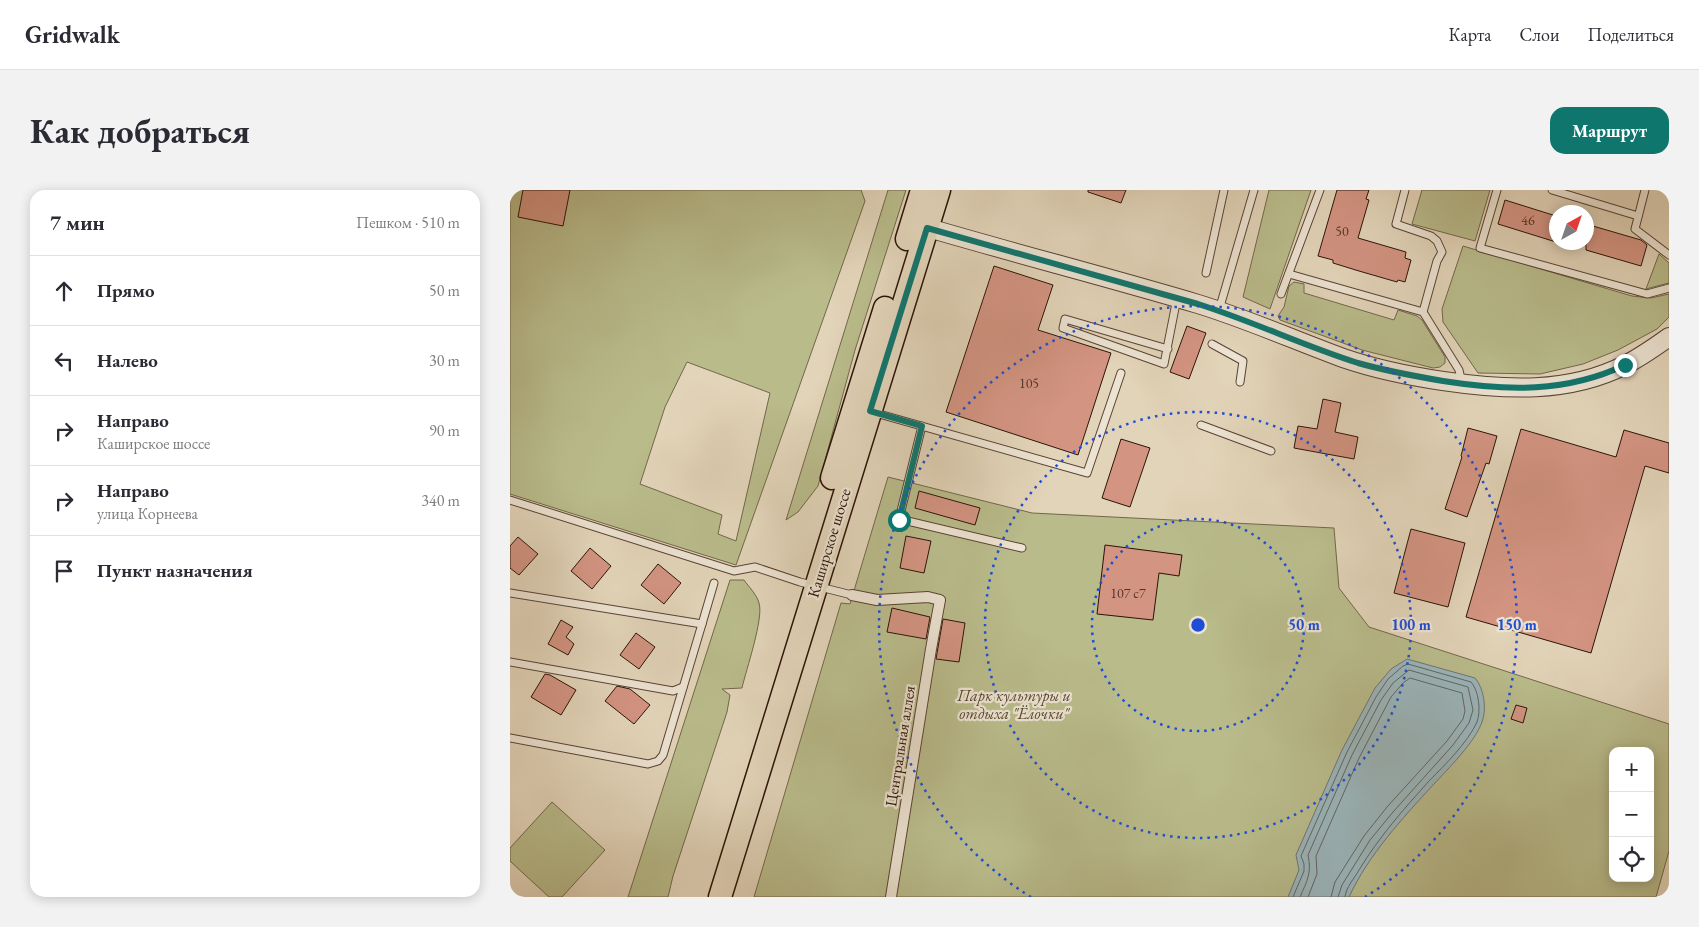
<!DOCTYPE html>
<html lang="ru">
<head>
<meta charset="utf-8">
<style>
  :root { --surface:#fff; --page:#f2f2f3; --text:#2b2b33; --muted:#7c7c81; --line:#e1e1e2; --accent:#0f766e }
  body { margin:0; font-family:"EB Garamond",serif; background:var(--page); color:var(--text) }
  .controls { position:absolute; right:15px; bottom:15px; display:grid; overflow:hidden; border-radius:10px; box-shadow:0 2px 12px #0003 }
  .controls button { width:45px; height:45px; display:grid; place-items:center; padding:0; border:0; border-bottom:1px solid var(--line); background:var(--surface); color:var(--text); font:25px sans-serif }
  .compass { position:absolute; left:1039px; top:15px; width:45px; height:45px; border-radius:50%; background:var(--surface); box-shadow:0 2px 12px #0003; rotate:40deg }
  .stop { position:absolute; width:15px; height:15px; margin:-11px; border:4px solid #0f766e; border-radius:50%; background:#fff }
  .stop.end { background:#0f766e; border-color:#fff; box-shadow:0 1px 5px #0008 }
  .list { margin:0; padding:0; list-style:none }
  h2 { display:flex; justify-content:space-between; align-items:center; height:65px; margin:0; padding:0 20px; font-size:21px }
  h2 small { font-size:16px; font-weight:400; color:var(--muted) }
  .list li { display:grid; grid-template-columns:32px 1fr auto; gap:15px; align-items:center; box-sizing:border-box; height:70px; padding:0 20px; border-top:1px solid var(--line) }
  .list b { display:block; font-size:19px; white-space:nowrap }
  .list p { margin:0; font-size:16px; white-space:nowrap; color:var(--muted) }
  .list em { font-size:16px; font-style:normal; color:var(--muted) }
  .icon { flex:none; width:28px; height:28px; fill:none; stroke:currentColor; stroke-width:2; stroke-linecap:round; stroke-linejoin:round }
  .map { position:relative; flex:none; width:1159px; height:707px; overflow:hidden; border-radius:15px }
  header { display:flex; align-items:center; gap:30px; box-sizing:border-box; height:70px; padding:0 25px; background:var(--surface); border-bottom:1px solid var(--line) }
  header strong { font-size:24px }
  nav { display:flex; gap:28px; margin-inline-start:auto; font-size:18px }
  .intro { display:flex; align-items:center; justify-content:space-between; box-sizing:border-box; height:120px; padding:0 30px }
  h1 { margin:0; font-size:35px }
  .button { padding:12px 22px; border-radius:15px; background:var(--accent); color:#fff; font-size:18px; font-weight:700 }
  main { display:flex; gap:30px; padding:0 30px }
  aside { flex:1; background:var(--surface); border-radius:15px; box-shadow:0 2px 12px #0003 }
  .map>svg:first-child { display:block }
  .green { fill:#b9bb8b; stroke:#726749; fill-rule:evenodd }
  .water { fill:#9ab5bb; stroke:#6e7473 }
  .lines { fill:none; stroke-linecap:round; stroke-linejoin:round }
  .shore { stroke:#636461; stroke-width:1 }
  .building { fill:#d39482; stroke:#2c1307 }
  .service-casing { stroke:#5a4334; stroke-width:9 }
  .pedestrian-casing { stroke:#5a4334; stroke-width:12 }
  .tertiary-casing { stroke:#5a4334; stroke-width:20 }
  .primary-casing { stroke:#2c1307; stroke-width:25 }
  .service { stroke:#ece3d2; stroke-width:7 }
  .pedestrian { stroke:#ece3d2; stroke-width:10 }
  .tertiary { stroke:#ece3d2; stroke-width:18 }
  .primary { stroke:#e2d4b9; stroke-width:22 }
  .route { stroke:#0f766e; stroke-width:6 }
  .ring { fill:none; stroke:#1d4ed8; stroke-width:2.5; stroke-dasharray:2.5 5 }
  .labels { text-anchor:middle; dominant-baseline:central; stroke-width:4.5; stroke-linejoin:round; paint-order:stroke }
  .number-label { font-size:14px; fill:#563326 }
  .street-label { font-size:16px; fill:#2c1307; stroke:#ece3d2 }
  .park-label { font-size:16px; font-style:italic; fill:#56452f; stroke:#ece3d2 }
  .centre { fill:#1d4ed8; stroke:#ece3d2; stroke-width:2.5 }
  .ring-label { font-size:15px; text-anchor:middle; font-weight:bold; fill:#1d4ed8; stroke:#ece3d2; stroke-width:4.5; stroke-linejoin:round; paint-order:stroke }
</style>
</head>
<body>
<header>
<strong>Gridwalk</strong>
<nav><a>Карта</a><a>Слои</a><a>Поделиться</a></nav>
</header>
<div class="intro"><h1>Как добраться</h1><a class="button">Маршрут</a></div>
<main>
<aside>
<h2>7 мин<small>Пешком · 510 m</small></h2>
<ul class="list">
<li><svg class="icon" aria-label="ahead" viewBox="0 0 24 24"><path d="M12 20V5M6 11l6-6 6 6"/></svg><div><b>Прямо</b></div><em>50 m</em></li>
<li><svg class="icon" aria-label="left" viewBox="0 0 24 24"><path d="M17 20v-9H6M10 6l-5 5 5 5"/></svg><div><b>Налево</b></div><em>30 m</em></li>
<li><svg class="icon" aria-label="right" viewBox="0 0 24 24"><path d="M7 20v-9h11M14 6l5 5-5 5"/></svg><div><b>Направо</b><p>Каширское шоссе</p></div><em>90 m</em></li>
<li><svg class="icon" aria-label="right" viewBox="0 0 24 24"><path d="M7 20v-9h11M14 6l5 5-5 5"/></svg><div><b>Направо</b><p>улица Корнеева</p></div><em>340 m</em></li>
<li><svg class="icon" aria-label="arrive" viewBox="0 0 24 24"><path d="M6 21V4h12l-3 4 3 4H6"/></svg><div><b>Пункт назначения</b></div></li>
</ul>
</aside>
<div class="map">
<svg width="1159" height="707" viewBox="0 0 1159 707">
  <rect width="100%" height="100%" fill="#e2d4b9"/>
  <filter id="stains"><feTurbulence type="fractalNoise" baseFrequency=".004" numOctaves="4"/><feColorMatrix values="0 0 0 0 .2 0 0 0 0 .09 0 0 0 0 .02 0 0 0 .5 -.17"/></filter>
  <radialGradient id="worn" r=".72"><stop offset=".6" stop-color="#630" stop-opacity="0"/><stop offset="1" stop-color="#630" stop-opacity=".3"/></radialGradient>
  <g class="green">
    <path d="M0,0H351L355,11L226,375L0,304ZM177,172L260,203L226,351L208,344L212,325L130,294L155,217Z"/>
    <polygon points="378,0 396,0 345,160 308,296 288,322 276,330"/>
    <polygon points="759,0 801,0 760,119 733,107"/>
    <polygon points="912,0 980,0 965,51 902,34"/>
    <polygon points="953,56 1122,106 1141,108 1159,104 1159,127 1147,139 1108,160 1073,174 1030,184 968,183 933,132 932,119"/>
    <polygon points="1149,64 1159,73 1159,93 1136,99"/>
    <polygon points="784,92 794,94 794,103 884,130 888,120 907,126 912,130 935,167 935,173 930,177 923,178 852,160 770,130 768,126 774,117 779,96"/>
    <path d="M378,287L522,323L824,338L829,398L859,437L1159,534V661L1146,707H244L331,413L340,414ZM1103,561H1140V688H1103Z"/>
    <path d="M220,390H234C239,397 247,405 249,413C254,428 236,480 232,498L212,499L220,505L217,522L163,686L158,707H118Z"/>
    <polygon points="42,612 95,660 52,707 39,707 0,671 0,658"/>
  </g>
  <path class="water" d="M897,469L965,488C974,498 977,519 972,532C965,552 938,579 923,595C892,629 859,664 839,707H778L789,680L786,665L832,560L865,498L881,479Z"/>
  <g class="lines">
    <g class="shore">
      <path d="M783,707L794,681V674L791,666L837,562L866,507L878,489L893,476L898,474L961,492C969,501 971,521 967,532C958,552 935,575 919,591C893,620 869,647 849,680C844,689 836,697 835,707"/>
      <path d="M790,707C797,691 802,683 798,665L842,565L871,510L883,493L899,480L958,497L963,520L959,533L943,555L883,622L860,650L832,695L828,707"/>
      <polyline points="798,707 807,684 806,666 849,568 881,507 893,493 900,488 952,503 955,521 953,529 937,551 877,617 854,646 825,692 821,707"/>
    </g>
  </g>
  <g class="building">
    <polygon points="13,0 60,0 53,36 8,27"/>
    <polygon points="578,0 616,0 611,13 578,2"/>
    <polygon points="827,0 859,0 856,9 859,10 848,48 896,62 895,68 901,70 895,92 888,90 887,92 849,81 823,73 823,70 808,66"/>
    <polygon points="995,10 1046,26 1046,52 988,34"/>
    <polygon points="1076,34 1131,50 1137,55 1131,76 1076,60"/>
    <polygon points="484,76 543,95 528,140 601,163 568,265 436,222"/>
    <polygon points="677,136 696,143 679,189 660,182"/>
    <polygon points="813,209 831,213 825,242 848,247 844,269 784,258 788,236 807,239"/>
    <polygon points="958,238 987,246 979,274 976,273 957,327 935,319 952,267 951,266"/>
    <polygon points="1011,239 1106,267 1114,240 1159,253 1159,283 1135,276 1081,463 956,427"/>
    <polygon points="611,249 640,258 620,317 592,308"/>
    <polygon points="409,301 470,318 465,335 405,318"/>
    <polygon points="901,339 955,353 938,417 884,403"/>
    <polygon points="396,346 421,351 414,383 390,378"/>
    <polygon points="8,347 28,364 9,385 0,378 0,356"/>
    <polygon points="595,355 672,365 669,386 649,383 643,430 587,424"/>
    <polygon points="80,358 101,376 82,399 61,381"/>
    <polygon points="148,374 171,393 154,414 131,395"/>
    <polygon points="382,418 420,427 416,449 377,442"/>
    <polygon points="433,429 455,433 449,472 426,469"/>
    <polygon points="51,430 63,437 56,447 64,454 58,465 38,454"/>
    <polygon points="126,443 145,457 129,479 110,465"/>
    <polygon points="35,484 40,485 66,500 51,525 21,507"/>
    <polygon points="107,496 120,499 140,515 124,534 95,511"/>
    <polygon points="1006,515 1017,518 1013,533 1001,529"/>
  </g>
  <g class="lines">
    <g class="service-casing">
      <g id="service">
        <polyline points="987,0 970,58 1137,104 1159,98"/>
        <polyline points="1042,0 1128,26"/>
        <polyline points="1135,0 1125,39 1159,65"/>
        <polyline points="696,83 714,0"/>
        <polyline points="779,84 913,122 927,71 932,62 927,51 921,46 886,34 895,0"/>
        <polyline points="771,104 810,0"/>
        <polyline points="709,120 744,0"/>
        <polyline points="913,122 949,180 952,194"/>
        <polyline points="702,154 733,171 730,192"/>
        <polyline points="658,159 555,129 553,138 654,174 667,108"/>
        <polyline points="362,222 577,283 611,183"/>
        <polyline points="691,235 761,261"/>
        <polyline points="412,236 389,329 512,358"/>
        <polyline points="0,310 224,381 245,377 290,392 342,405"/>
        <polyline points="0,403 192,434 153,565 148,571 138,574 0,548"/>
        <polyline points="192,434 204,393"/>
        <polyline points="0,472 163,501 173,497"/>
      </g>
    </g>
    <g class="pedestrian-casing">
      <polyline id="pedestrian" points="342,405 367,410 418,407 430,410 421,459 381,707"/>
    </g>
    <g class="tertiary-casing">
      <path id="tertiary" d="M405,34C499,62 594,86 688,114C737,129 784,150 833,168C865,179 899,186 933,191C994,200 1058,204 1115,175C1131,167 1145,157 1159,147"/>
    </g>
    <g class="primary-casing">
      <g id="primary">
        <polyline points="397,49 412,0"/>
        <polyline points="322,288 375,118"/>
        <polyline points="210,707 429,0"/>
      </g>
    </g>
    <use href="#service" class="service"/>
    <use href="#pedestrian" class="pedestrian"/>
    <use href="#tertiary" class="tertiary"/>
    <use href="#primary" class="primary"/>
  </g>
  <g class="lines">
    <path class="route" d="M389,330L412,236L360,221L417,38L688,114C742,131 794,156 848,173C876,181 904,186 933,191C997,201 1056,203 1115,175"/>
  </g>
  <g class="ring">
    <circle cx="688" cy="435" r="106"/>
    <circle cx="688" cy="435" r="213"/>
    <path d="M521 707A319 319 0 1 1 855 707"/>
  </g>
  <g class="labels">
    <g class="number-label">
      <text x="1018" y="30">46</text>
      <text x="832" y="41">50</text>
      <text x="519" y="193">105</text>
      <text x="618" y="403">107 с7</text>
    </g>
    <g class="street-label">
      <text transform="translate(319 353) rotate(-73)">Каширское шоссе</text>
      <text transform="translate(390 556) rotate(-81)">Центральная аллея</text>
    </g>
    <g class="park-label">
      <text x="504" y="505">Парк культуры и<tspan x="504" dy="18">отдыха "Ёлочки"</tspan></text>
    </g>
  </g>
  <circle cx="688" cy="435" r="8" class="centre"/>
  <g class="ring-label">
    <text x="794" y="440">50 m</text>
    <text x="901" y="440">100 m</text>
    <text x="1007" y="440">150 m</text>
  </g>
  <rect width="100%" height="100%" filter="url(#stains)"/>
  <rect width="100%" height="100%" fill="url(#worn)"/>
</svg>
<div class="controls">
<button>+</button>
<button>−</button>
<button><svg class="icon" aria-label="locate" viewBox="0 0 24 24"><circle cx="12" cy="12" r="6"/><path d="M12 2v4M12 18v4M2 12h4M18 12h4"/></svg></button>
</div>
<svg class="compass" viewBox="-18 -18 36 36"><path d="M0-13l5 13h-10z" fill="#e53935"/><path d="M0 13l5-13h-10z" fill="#7c7c81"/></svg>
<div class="stop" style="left:389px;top:330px"></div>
<div class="stop end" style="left:1115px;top:175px"></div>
</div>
</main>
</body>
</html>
